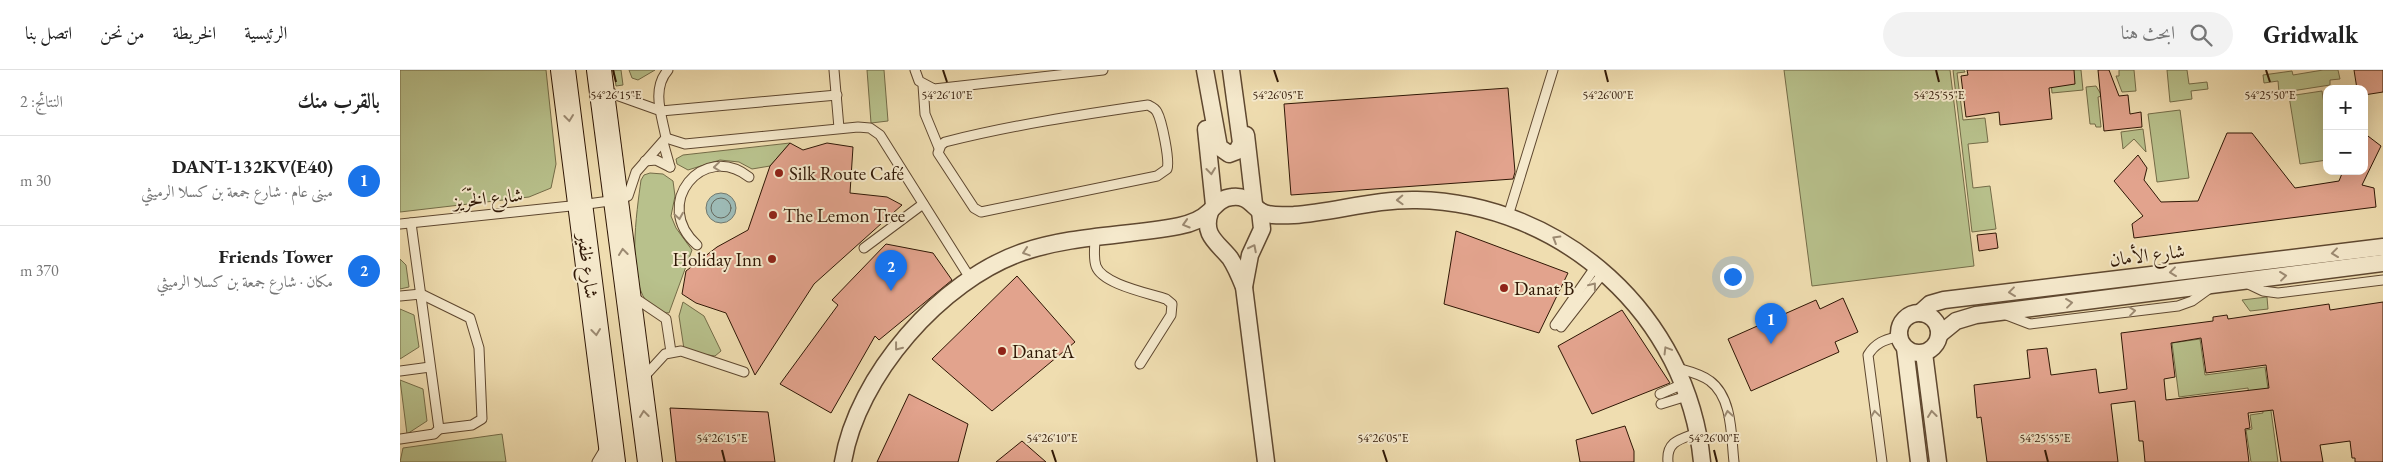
<!DOCTYPE html>
<html lang="ar">
<head>
<meta charset="utf-8">
<style>
  :root { --surface:#fff; --page:#f2f2f2; --text:#222; --muted:#767676; --line:#e0e0e0; --accent:#1a73e8 }
  body { margin:0; font-family:"EB Garamond",Amiri,serif; background:var(--page); color:var(--text); direction:rtl }
  .controls { position:absolute; right:15px; top:15px; display:grid; overflow:hidden; border-radius:10px; box-shadow:0 5px 20px #0002 }
  .controls button { width:45px; height:45px; display:grid; place-items:center; padding:0; border:0; border-bottom:1px solid var(--line); background:var(--surface); color:var(--text); font:25px sans-serif }
  .you { position:absolute; left:1332px; top:206px; width:18px; height:18px; margin:-12px; border:4px solid #fff; border-radius:50%; background:#1a73e8; box-shadow:0 0 0 8px #1a73e833 }
  .badge { display:grid; place-items:center; width:32px; height:32px; border-radius:50%; background:var(--accent); color:#fff; font-size:16px; font-weight:700 }
  .pin { position:absolute; translate:-50% -41px; filter:drop-shadow(0 1px 2px #0008) }
  .pin::after { content:''; position:absolute; top:26px; width:18px; height:15px; background:inherit; clip-path:polygon(0 0,100% 0,50% 100%) }
  .list { margin:0; padding:0; list-style:none }
  h2 { display:flex; justify-content:space-between; align-items:center; height:65px; margin:0; padding:0 20px; font-size:21px }
  h2 small { font-size:16px; font-weight:400; color:var(--muted) }
  .list li { display:grid; grid-template-columns:32px 1fr auto; gap:15px; align-items:center; box-sizing:border-box; height:90px; padding:0 20px; border-top:1px solid var(--line) }
  .list b { display:block; font-size:19px; white-space:nowrap }
  .list p { margin:0; font-size:16px; white-space:nowrap; color:var(--muted) }
  .list em { font-size:16px; font-style:normal; color:var(--muted) }
  .icon { flex:none; width:28px; height:28px; fill:none; stroke:currentColor; stroke-width:2; stroke-linecap:round; stroke-linejoin:round }
  .map { position:relative; flex:none; width:1983px; height:392px; overflow:hidden; direction:ltr }
  header { display:flex; align-items:center; gap:30px; box-sizing:border-box; height:70px; padding:0 25px; background:var(--surface); border-bottom:1px solid var(--line) }
  header strong { font-size:24px }
  nav { display:flex; gap:28px; margin-inline-start:auto; font-size:18px }
  .search { width:350px; height:45px; background:var(--page); display:flex; align-items:center; gap:12px; box-sizing:border-box; padding:0 18px; border-radius:28px; color:var(--muted); font-size:19px }
  main { display:flex }
  aside { flex:1; background:var(--surface) }
  .map>svg:first-child { display:block }
  .green { fill:#b8c18c; stroke:#746c48 }
  .water { fill:#9dbab5; stroke:#71796f }
  .lines { fill:none; stroke-linecap:round; stroke-linejoin:round }
  .shore { stroke:#66685d; stroke-width:1 }
  .building { fill:#e2a38d; stroke:#2f1705; fill-rule:evenodd }
  .service-casing { stroke:#5f4830; stroke-width:11 }
  .minor-casing { stroke:#5f4830; stroke-width:19 }
  .secondary-casing { stroke:#2f1705; stroke-width:26 }
  .service { stroke:#f5e9cc; stroke-width:9 }
  .minor { stroke:#f5e9cc; stroke-width:16 }
  .secondary { stroke:#f5e9cc; stroke-width:24 }
  .oneway { stroke:#9c8a72 }
  .ticks { fill:none; stroke:#2f1705; stroke-width:2 }
  .poi-dot { fill:#8f2418; stroke:#f5e9cc; stroke-width:2 }
  .labels { text-anchor:middle; dominant-baseline:central; stroke-width:4; stroke-linejoin:round; paint-order:stroke }
  .poi-label { font-size:19px; fill:#2f1705; stroke:#f5e9cc; text-anchor:start }
  .street-label { font-size:19px; fill:#2f1705; stroke:#f5e9cc }
  .ticks-label { font-size:12px; text-anchor:middle; fill:#2f1705; stroke:#f5e9cc; stroke-width:4; stroke-linejoin:round; paint-order:stroke }
</style>
</head>
<body>
<header>
<strong>Gridwalk</strong>
<div class="search"><svg class="icon" aria-label="search" viewBox="0 0 24 24"><circle cx="10" cy="10" r="6"/><path d="M15 15l6 6"/></svg>ابحث هنا</div>
<nav><a>الرئيسية</a><a>الخريطة</a><a>من نحن</a><a>اتصل بنا</a></nav>
</header>
<main>
<div class="map">
<svg width="1983" height="392" viewBox="0 0 1983 392">
  <rect width="100%" height="100%" fill="#efddb0"/>
  <filter id="stains"><feTurbulence type="fractalNoise" baseFrequency=".004" numOctaves="4"/><feColorMatrix values="0 0 0 0 .2 0 0 0 0 .09 0 0 0 0 .02 0 0 0 .5 -.17"/></filter>
  <radialGradient id="worn" r=".72"><stop offset=".6" stop-color="#630" stop-opacity="0"/><stop offset="1" stop-color="#630" stop-opacity=".3"/></radialGradient>
  <g class="green">
    <polygon points="0,0 146,0 156,94 151,118 129,127 0,142"/>
    <polygon points="214,0 221,0 223,15 216,16"/>
    <polygon points="229,0 255,0 238,10 232,8"/>
    <polygon points="467,0 484,0 488,51 471,53"/>
    <polygon points="1384,0 1550,0 1574,196 1412,216"/>
    <polygon points="1553,0 1564,0 1565,2 1557,3 1563,50 1585,48 1588,72 1568,74 1573,118 1590,116 1596,159 1572,162"/>
    <polygon points="1650,0 1681,0 1683,20 1652,23"/>
    <polygon points="1719,0 1734,0 1736,21 1722,22 1716,6 1719,6"/>
    <polygon points="1767,0 1787,0 1789,14 1807,12 1808,19 1791,21 1792,29 1770,32"/>
    <polygon points="1923,0 1938,0 1940,9 1930,10 1930,15 1879,23 1878,11 1864,13 1863,5 1892,1 1893,5"/>
    <polygon points="1696,16 1702,26 1698,27 1701,57 1696,57 1695,54 1690,54 1686,17"/>
    <polygon points="1922,21 1927,53 1927,90 1900,94 1889,26"/>
    <polygon points="1780,40 1789,108 1757,112 1748,44"/>
    <polygon points="1743,59 1746,82 1734,69 1723,79 1721,62"/>
    <polygon points="390,73 370,96 352,99 339,92 320,90 288,100 277,94 276,89 283,85"/>
    <path d="M250,103L263,104L273,111L275,126L271,146L276,158L292,180L269,243C262,242 256,241 251,236C225,215 237,140 241,110L244,105Z"/>
    <polygon points="0,189 6,195 9,217 0,219"/>
    <polygon points="1867,227 1868,239 1850,241 1842,230"/>
    <polygon points="283,232 304,246 321,281 315,286 288,282 284,279 279,246"/>
    <polygon points="0,239 14,245 19,277 0,289"/>
    <polygon points="1800,269 1805,305 1865,297 1878,392 1851,392 1846,360 1852,359 1850,345 1863,343 1861,327 1849,328 1848,318 1779,327 1772,273"/>
    <polygon points="0,310 23,319 27,351 7,364"/>
    <polygon points="102,364 106,392 0,392 3,378"/>
  </g>
  <circle class="water" cx="321" cy="138" r="15"/>
  <g class="lines">
    <circle class="shore" cx="321" cy="138" r="10"/>
  </g>
  <g class="building">
    <polygon points="1567,0 1674,0 1675,14 1649,18 1652,49 1600,55 1599,42 1566,47 1561,6 1568,5"/>
    <polygon points="1698,0 1709,0 1719,26 1728,25 1730,44 1741,42 1742,57 1704,61"/>
    <polygon points="1954,0 1983,0 1983,22 1964,25 1964,19 1957,19"/>
    <polygon points="1108,18 1115,102 1113,109 891,125 884,34"/>
    <polygon points="1827,63 1852,63 1895,118 1939,111 1943,101 1964,101 1964,63 1981,76 1962,115 1974,118 1976,137 1734,168 1732,154 1743,146 1714,111 1738,85 1747,98 1744,110 1761,132 1798,131"/>
    <polygon points="390,73 403,80 427,73 453,77 450,123 487,127 502,135 414,214 355,305 326,243 296,233 282,224 286,201 317,177 348,160 370,96"/>
    <polygon points="1056,161 1168,203 1139,263 1044,234"/>
    <polygon points="1596,163 1598,178 1579,181 1577,165"/>
    <polygon points="486,174 533,183 552,210 479,270 475,266 431,343 380,314 438,235 432,230"/>
    <polygon points="617,206 675,272 592,341 532,289"/>
    <polygon points="1443,228 1458,262 1435,272 1439,282 1351,321 1328,269 1416,230 1420,239"/>
    <path d="M1983,232V392H1955V388H1952L1950,371L1920,375L1923,392H1881L1873,340L1848,343L1850,358L1845,359L1849,392H1745L1743,371H1739L1735,331L1711,334L1718,392H1587L1581,347L1577,348L1574,315L1630,308L1627,280L1647,278L1651,305L1696,299L1699,323L1727,319L1721,263L1813,251V247L1827,245L1828,249L1929,234L1930,240ZM1801,268L1806,303L1866,295L1869,318L1766,330L1764,309L1775,307L1771,273Z"/>
    <polygon points="1222,240 1270,313 1192,344 1158,276"/>
    <polygon points="509,324 568,354 558,392 477,392"/>
    <polygon points="270,338 368,342 375,392 276,392"/>
    <polygon points="1225,356 1234,381 1234,392 1180,392 1176,370"/>
    <polygon points="622,371 646,392 596,392"/>
  </g>
  <g class="lines">
    <g class="service-casing">
      <g id="service">
        <polyline points="434,0 439,58"/>
        <polyline points="515,0 519,11 534,19 703,0"/>
        <polyline points="523,15 525,44 539,78"/>
        <polyline points="205,21 261,41 437,25"/>
        <path d="M748,35C752,37 755,38 757,42C762,51 770,91 767,99L757,106L581,142L574,138L538,83L541,75L545,72C612,55 679,45 748,35Z"/>
        <polyline points="266,68 285,74 458,57 470,58 480,65 570,208"/>
        <polyline points="263,72 270,97"/>
        <polyline points="245,91 256,90 270,97"/>
        <polyline points="1108,146 1153,0"/>
        <path d="M0,154L180,135L217,130L228,126L236,102L266,68C262,46 251,19 268,0"/>
        <path d="M695,168C695,177 693,187 696,196C702,214 748,223 766,229L772,234L771,245L740,294"/>
        <path d="M297,175C251,134 303,71 349,107"/>
        <polyline points="464,178 523,134"/>
        <polyline points="1844,212 1863,221 1878,223 1983,210"/>
        <polyline points="0,226 21,224 70,248 79,278 82,349 72,355 39,359"/>
        <polyline points="232,226 266,249 271,282"/>
        <polyline points="1604,244 1630,254 1778,236 1792,231 1810,218"/>
        <polyline points="1155,255 1196,196"/>
        <polyline points="1161,257 1204,202"/>
        <path d="M1277,298C1288,301 1301,304 1310,311C1333,328 1331,367 1334,392"/>
        <polyline points="0,301 30,297"/>
        <polyline points="243,308 265,284 281,281 344,302"/>
        <polyline points="1260,324 1283,314"/>
        <polyline points="1261,334 1287,326"/>
        <polyline points="0,369 34,364 39,359 11,153"/>
        <polyline points="197,392 206,377"/>
        <path d="M1268,392C1266,371 1281,369 1297,363"/>
        <path d="M1482,392L1468,285C1476,272 1485,270 1499,266"/>
      </g>
    </g>
    <g class="minor-casing">
      <g id="minor">
        <polyline points="805,0 819,77 829,84 837,81 841,73 831,0"/>
        <polyline points="806,59 814,135"/>
        <polyline points="846,65 854,134"/>
        <path d="M810,142C802,165 817,172 830,188C836,197 840,207 844,217L866,392"/>
        <polyline points="844,217 850,185 862,159 860,141"/>
        <circle cx="1519" cy="263" r="20"/>
        <polyline points="1520,243 1530,234 1544,230 1983,177"/>
        <polyline points="1540,264 1556,251 1576,245 1983,193"/>
        <polyline points="1505,278 1519,392"/>
        <polyline points="1524,283 1538,392"/>
        <path d="M443,392C457,306 541,210 623,182C673,165 727,166 779,156C789,154 801,150 809,142C816,135 821,128 832,127C846,125 851,134 860,141C869,147 884,145 894,145C935,142 975,129 1017,130C1163,133 1288,246 1302,392"/>
      </g>
    </g>
    <g class="secondary-casing">
      <g id="secondary">
        <polyline points="163,0 213,392"/>
        <polyline points="199,0 250,392"/>
      </g>
    </g>
    <use href="#service" class="service"/>
    <use href="#minor" class="minor"/>
    <use href="#secondary" class="secondary"/>
  </g>
  <defs><path id="oneway-chevron" d="M-2-3.5L2.5 0L-2 3.5" fill="none" stroke-width="1.6" stroke-linecap="round" stroke-linejoin="round" transform="scale(1.25)"/></defs>
  <g class="oneway">
    <use href="#oneway-chevron" transform="translate(169 48) rotate(83)"/>
    <use href="#oneway-chevron" transform="translate(317 97) rotate(174)"/>
    <use href="#oneway-chevron" transform="translate(811 101) rotate(84)"/>
    <use href="#oneway-chevron" transform="translate(1000 130) rotate(178)"/>
    <use href="#oneway-chevron" transform="translate(279 146) rotate(81)"/>
    <use href="#oneway-chevron" transform="translate(786 154) rotate(163)"/>
    <use href="#oneway-chevron" transform="translate(1156 169) rotate(-149)"/>
    <use href="#oneway-chevron" transform="translate(853 178) rotate(-63)"/>
    <use href="#oneway-chevron" transform="translate(223 182) rotate(-97)"/>
    <use href="#oneway-chevron" transform="translate(626 182) rotate(162)"/>
    <use href="#oneway-chevron" transform="translate(1935 183) rotate(173)"/>
    <use href="#oneway-chevron" transform="translate(1773 202) rotate(173)"/>
    <use href="#oneway-chevron" transform="translate(1883 206) rotate(-7)"/>
    <use href="#oneway-chevron" transform="translate(1193 216) rotate(-52)"/>
    <use href="#oneway-chevron" transform="translate(1612 222) rotate(173)"/>
    <use href="#oneway-chevron" transform="translate(1669 233) rotate(-7)"/>
    <use href="#oneway-chevron" transform="translate(1732 241) rotate(-7)"/>
    <use href="#oneway-chevron" transform="translate(196 262) rotate(83)"/>
    <use href="#oneway-chevron" transform="translate(498 277) rotate(128)"/>
    <use href="#oneway-chevron" transform="translate(1267 280) rotate(-121)"/>
    <use href="#oneway-chevron" transform="translate(244 344) rotate(-97)"/>
    <use href="#oneway-chevron" transform="translate(1328 344) rotate(-99)"/>
    <use href="#oneway-chevron" transform="translate(1475 344) rotate(-98)"/>
    <use href="#oneway-chevron" transform="translate(1532 344) rotate(-97)"/>
  </g>
  <path class="ticks" d="M213,0L216,12M543,0L547,12M874,0L878,12M1205,0L1208,12M1536,0L1539,12M1866,0L1870,12M322,380L325,392M652,380L656,392M983,380L987,392M1314,380L1317,392M1645,380L1648,392"/>
  <g class="poi-dot">
    <circle cx="379" cy="103" r="5"/>
    <circle cx="373" cy="145" r="5"/>
    <circle cx="372" cy="189" r="5"/>
    <circle cx="1104" cy="218" r="5"/>
    <circle cx="602" cy="281" r="5"/>
  </g>
  <g class="labels">
    <g class="poi-label">
      <text x="389" y="103">Silk Route Café</text>
      <text x="383" y="145">The Lemon Tree</text>
      <text x="362" y="189" text-anchor="end">Holiday Inn</text>
      <text x="1114" y="218">Danat B</text>
      <text x="612" y="281">Danat A</text>
    </g>
    <g class="street-label">
      <text transform="translate(88 128) rotate(-6)">شارع الخّرَيز</text>
      <text transform="translate(1747 185) rotate(-7)">شارع الأمان</text>
      <text transform="translate(188 196) rotate(83)">شارع ظفير</text>
    </g>
  </g>
  <g class="ticks-label">
    <text x="216" y="29">54°26'15"E</text>
    <text x="547" y="29">54°26'10"E</text>
    <text x="878" y="29">54°26'05"E</text>
    <text x="1208" y="29">54°26'00"E</text>
    <text x="1539" y="29">54°25'55"E</text>
    <text x="1870" y="29">54°25'50"E</text>
    <text x="322" y="372">54°26'15"E</text>
    <text x="652" y="372">54°26'10"E</text>
    <text x="983" y="372">54°26'05"E</text>
    <text x="1314" y="372">54°26'00"E</text>
    <text x="1645" y="372">54°25'55"E</text>
  </g>
  <rect width="100%" height="100%" filter="url(#stains)"/>
  <rect width="100%" height="100%" fill="url(#worn)"/>
</svg>
<div class="controls">
<button>+</button>
<button>−</button>
</div>
<div class="you"></div>
<div class="pin badge" style="left:1371px;top:274px">1</div>
<div class="pin badge" style="left:491px;top:221px">2</div>
</div>
<aside>
<h2>بالقرب منك<small>النتائج: 2</small></h2>
<ul class="list">
<li><span class="badge">1</span><div><b>DANT-132KV(E40)</b><p>مبنى عام · شارع جمعة بن كسلا الرميثي</p></div><em>30 m</em></li>
<li><span class="badge">2</span><div><b>Friends Tower</b><p>مكان · شارع جمعة بن كسلا الرميثي</p></div><em>370 m</em></li>
</ul>
</aside>
</main>
</body>
</html>
